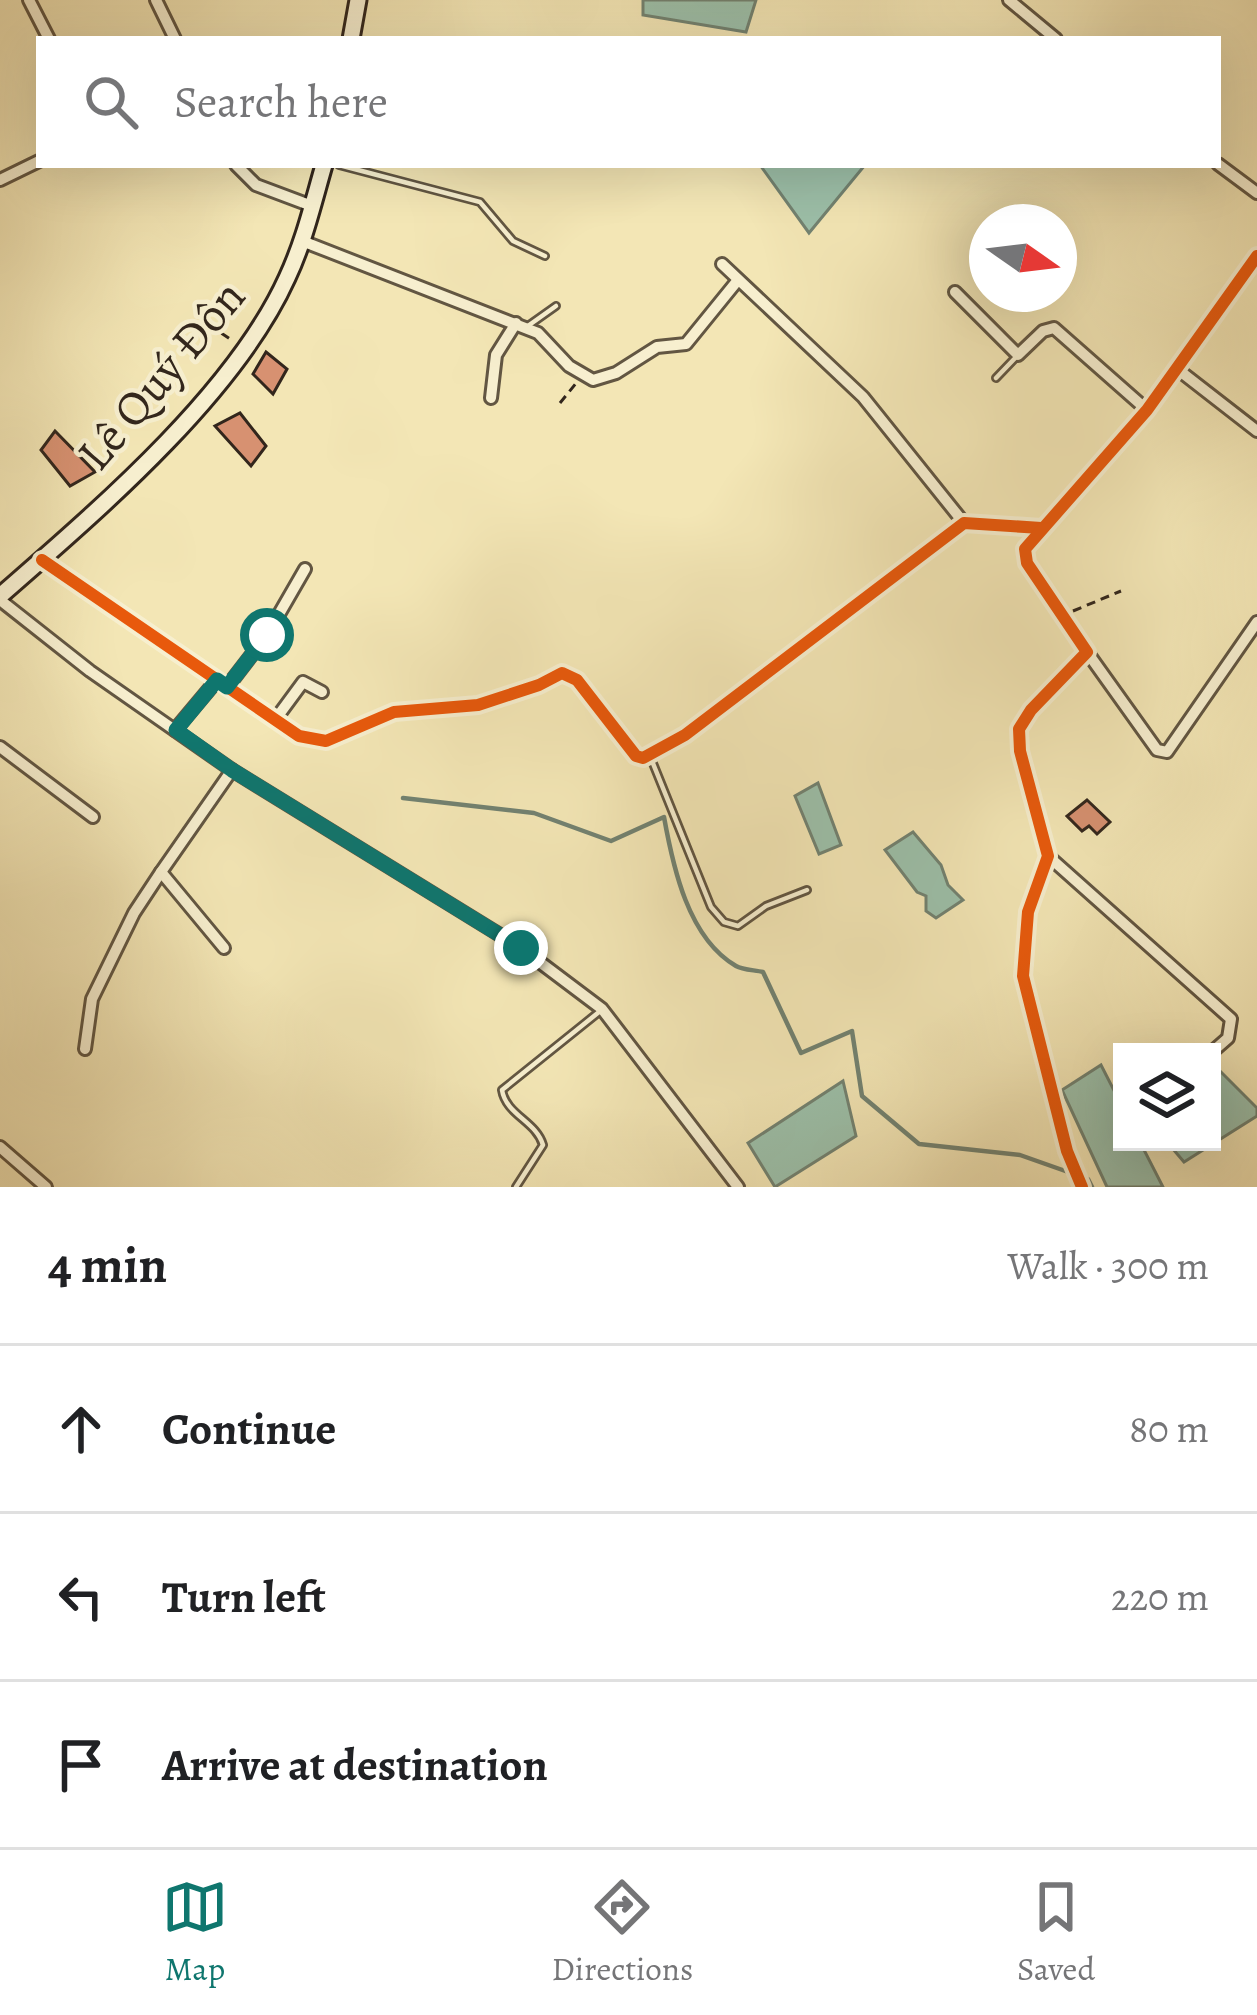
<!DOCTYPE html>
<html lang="en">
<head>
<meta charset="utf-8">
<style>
  :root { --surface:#fff; --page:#f2f2f2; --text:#202124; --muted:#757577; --line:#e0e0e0; --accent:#0f766e }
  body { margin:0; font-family:Alegreya,serif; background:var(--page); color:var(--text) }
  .controls { position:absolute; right:36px; bottom:36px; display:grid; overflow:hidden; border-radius:0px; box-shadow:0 12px 48px #0002 }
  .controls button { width:108px; height:108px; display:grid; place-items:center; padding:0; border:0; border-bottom:3px solid var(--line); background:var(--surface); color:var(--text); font:60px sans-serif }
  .compass { position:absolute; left:969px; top:204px; width:108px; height:108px; border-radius:50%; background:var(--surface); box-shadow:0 12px 48px #0002; rotate:104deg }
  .stop { position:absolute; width:36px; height:36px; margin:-27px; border:9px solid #0f766e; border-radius:50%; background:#fff }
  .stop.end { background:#0f766e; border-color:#fff; box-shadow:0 3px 12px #0008 }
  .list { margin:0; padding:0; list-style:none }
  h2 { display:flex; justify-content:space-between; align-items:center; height:156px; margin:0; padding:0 48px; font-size:51px }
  h2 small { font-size:39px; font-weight:400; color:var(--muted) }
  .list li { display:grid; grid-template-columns:78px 1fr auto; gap:36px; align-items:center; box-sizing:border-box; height:168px; padding:0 48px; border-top:3px solid var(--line) }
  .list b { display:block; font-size:45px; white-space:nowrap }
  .list em { font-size:39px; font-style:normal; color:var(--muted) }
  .icon { flex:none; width:66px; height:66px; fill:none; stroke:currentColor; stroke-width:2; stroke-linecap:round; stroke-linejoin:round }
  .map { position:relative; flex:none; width:1257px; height:1187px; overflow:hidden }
  .search { position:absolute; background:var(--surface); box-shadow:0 12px 48px #0002; left:36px; right:36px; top:36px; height:132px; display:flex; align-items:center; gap:30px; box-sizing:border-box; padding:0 42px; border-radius:0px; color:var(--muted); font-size:45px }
  .sheet { height:660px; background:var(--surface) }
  nav { display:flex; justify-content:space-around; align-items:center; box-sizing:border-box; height:168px; border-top:3px solid var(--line); background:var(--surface); font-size:33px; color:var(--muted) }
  nav a { display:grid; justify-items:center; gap:6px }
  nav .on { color:var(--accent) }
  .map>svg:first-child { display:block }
  .water { fill:#9cc0aa; stroke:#728271; stroke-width:3 }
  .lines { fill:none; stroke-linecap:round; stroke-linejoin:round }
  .stream { stroke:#728271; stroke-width:4.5 }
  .building { fill:#d79171; stroke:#32261c; stroke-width:3 }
  .lane-casing { stroke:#625642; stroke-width:10 }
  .street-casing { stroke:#625642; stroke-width:16 }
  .secondary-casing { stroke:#32261c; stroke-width:21 }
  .path { stroke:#32261c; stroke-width:3; stroke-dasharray:9 6; stroke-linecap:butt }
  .lane { stroke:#f7efcf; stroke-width:4.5 }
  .street { stroke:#f7efcf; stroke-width:10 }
  .secondary { stroke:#f7efcf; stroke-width:15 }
  .cycleway-casing { stroke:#f7efcf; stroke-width:20 }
  .cycleway { stroke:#e8590c; stroke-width:12 }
  .route { stroke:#0f766e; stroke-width:15 }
  .labels { text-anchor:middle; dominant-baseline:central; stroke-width:9; stroke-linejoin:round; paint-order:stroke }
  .street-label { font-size:48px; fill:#32261c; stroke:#f7efcf }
</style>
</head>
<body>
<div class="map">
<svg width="1257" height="1187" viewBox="0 0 1257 1187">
  <rect width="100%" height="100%" fill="#f3e6b5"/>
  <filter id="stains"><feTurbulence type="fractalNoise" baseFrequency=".00167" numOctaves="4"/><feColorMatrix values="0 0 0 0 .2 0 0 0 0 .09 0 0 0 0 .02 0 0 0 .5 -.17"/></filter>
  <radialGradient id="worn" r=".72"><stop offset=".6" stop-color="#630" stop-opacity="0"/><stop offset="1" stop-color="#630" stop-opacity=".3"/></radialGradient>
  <g class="water">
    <polygon points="643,0 756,0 746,32 643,15"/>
    <polygon points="760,165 865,165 809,233"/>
    <polygon points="818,783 841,845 819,854 795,796"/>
    <polygon points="913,832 941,865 948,885 963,900 936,918 926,911 926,896 917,892 885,850"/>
    <polygon points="1101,1065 1122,1106 1122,1142 1140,1142 1163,1187 1107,1187 1062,1090"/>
    <polygon points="1217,1068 1257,1108 1257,1116 1184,1162 1167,1142 1212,1142 1212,1072"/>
    <polygon points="843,1081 856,1136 775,1187 748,1143"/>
  </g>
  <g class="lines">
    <path class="stream" d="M403,798L534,813L611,841L664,817C673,867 688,938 736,966C743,970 755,970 763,972L801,1053L852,1031L862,1096L919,1144L1020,1155L1088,1179L1092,1187"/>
  </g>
  <g class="building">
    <polygon points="266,352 287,369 273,394 253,374"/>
    <polygon points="240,413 266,446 251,466 215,426"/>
    <polygon points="55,431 95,472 70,486 41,450"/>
    <polygon points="1087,800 1110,822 1097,834 1089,826 1082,831 1067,816"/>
  </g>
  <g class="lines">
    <g class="lane-casing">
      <g id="lane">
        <polyline points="339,165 480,202 513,241 545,256"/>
        <polyline points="525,328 556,306"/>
        <polyline points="996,378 1018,355"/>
        <polyline points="650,756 711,907 724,922 738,926 766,906 807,890"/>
        <path d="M516,1187L543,1145C536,1121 506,1115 502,1090L599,1012"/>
      </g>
    </g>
    <g class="street-casing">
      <g id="street">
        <polyline points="29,0 49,39"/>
        <polyline points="156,0 175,39"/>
        <polyline points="1009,0 1056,39"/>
        <polyline points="1218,164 1257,193"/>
        <polyline points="236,165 256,185 312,206"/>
        <polyline points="0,180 39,161"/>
        <polyline points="302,241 538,333 569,366 593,380 616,373 657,347 686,344 738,280"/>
        <polyline points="722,264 863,397 964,523"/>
        <polyline points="955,292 1018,355 1043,331 1054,328 1147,410"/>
        <polyline points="1176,368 1257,431"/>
        <polyline points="491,398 496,355 516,323"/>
        <polyline points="42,560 299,736 326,741 394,712 478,705 539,685 562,673 577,680 636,756 643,758 685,735 964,523 1041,528"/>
        <polyline points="0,600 90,671 232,770 521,948 602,1009 738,1187"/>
        <polyline points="1087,652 1157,750 1167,752 1257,622"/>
        <polyline points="227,687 267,635 305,569"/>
        <polyline points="275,720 303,682 322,692"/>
        <polyline points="175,730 217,680"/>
        <polyline points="0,747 93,817"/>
        <polyline points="1048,856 1231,1019 1228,1038 1212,1052"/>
        <polyline points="224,948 161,872 232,770"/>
        <polyline points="85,1049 92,999 134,913 161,872"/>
        <polyline points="0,1147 46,1187"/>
        <polyline points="1082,1187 1067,1151 1023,976 1028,912 1048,856 1020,751 1019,729 1031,710 1087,652 1027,563 1025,549 1147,410 1257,256"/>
      </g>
    </g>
    <g class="secondary-casing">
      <g id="secondary">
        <polyline points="351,39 358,0"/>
        <path d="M0,596C96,512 234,395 287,278C304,242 313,203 324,165"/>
      </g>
    </g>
    <g class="path">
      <polyline points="209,325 233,341"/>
      <polyline points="560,403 577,382"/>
      <polyline points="1073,611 1121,591"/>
    </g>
    <use href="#lane" class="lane"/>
    <use href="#street" class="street"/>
    <use href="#secondary" class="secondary"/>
    <g class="cycleway-casing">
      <g id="cycleway">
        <polyline points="42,560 299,736 326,741 394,712 478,705 539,685 562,673 577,680 636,756 643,758 685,735 964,523 1041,528"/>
        <polyline points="1082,1187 1067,1151 1023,976 1028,912 1048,856 1020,751 1019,729 1031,710 1087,652 1027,563 1025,549 1147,410 1257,256"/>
      </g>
    </g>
    <use href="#cycleway" class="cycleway"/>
  </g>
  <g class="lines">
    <polyline class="route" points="267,635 227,687 217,680 176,730 232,770 521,948"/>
  </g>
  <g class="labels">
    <g class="street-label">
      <text transform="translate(161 375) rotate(-50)">Lê Quý Đôn</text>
    </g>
  </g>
  <rect width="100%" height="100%" filter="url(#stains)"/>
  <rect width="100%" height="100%" fill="url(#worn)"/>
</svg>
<div class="controls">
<button><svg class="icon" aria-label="layers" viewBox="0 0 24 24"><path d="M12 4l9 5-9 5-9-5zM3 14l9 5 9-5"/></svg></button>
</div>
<svg class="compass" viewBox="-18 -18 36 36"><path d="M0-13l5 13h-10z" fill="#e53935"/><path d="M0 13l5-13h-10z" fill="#757577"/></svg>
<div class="stop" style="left:267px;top:635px"></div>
<div class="stop end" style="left:521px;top:948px"></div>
<div class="search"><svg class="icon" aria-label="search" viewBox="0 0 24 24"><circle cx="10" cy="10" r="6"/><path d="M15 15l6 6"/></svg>Search here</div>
</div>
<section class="sheet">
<h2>4 min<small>Walk · 300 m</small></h2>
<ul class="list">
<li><svg class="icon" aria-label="ahead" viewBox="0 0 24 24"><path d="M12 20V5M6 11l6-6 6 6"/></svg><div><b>Continue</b></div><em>80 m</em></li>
<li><svg class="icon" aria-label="left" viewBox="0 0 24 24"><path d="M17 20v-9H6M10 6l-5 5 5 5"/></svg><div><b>Turn left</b></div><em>220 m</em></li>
<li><svg class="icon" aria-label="arrive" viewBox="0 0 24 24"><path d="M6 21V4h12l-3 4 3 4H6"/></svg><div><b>Arrive at destination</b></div></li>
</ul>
</section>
<nav>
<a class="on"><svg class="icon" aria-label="map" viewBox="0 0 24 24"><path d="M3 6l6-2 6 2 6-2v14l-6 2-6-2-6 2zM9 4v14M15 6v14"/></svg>Map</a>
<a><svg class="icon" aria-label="directions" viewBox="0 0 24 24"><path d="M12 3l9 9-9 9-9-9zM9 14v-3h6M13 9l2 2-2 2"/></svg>Directions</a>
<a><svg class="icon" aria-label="saved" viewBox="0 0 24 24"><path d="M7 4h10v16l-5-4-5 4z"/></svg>Saved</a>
</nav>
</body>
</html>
